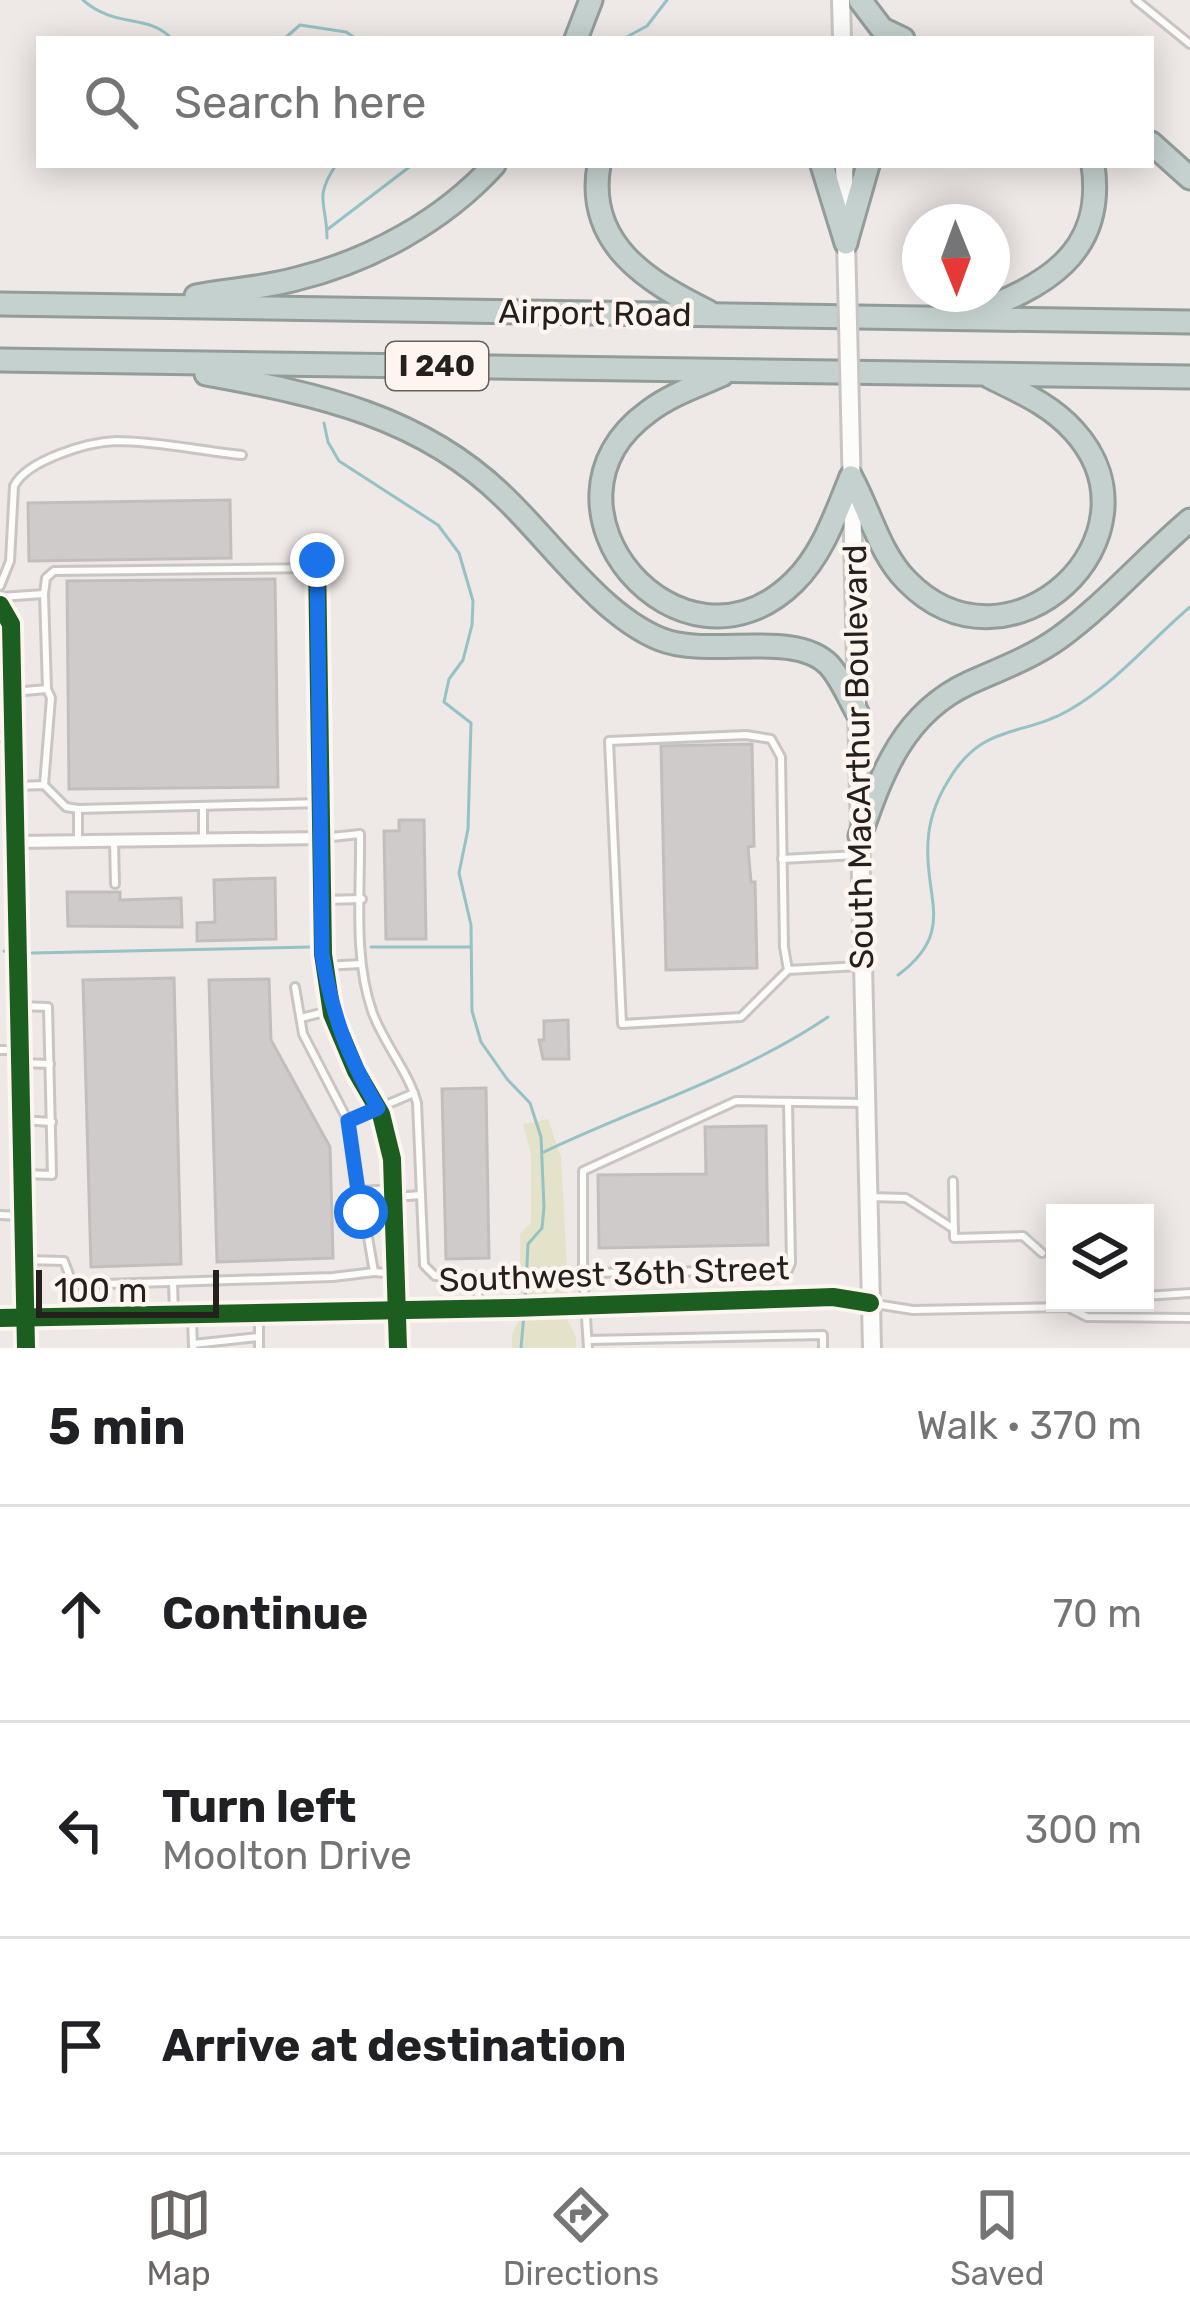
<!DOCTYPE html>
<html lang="en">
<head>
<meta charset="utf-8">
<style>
  :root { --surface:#fff; --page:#f6f6f6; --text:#202124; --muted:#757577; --line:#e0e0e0; --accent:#6b6664 }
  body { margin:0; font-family:Rubik,sans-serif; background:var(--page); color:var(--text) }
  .controls { position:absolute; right:36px; bottom:36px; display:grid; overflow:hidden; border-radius:0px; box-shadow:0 6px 30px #0003 }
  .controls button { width:108px; height:108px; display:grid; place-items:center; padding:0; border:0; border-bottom:3px solid var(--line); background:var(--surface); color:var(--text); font:60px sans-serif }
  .compass { position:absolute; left:902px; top:204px; width:108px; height:108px; border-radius:50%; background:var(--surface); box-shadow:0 6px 30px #0003; rotate:179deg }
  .scale { position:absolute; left:36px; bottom:30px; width:183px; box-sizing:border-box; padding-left:12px; border:6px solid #24201e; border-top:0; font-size:33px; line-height:42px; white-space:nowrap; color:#24201e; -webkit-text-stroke:9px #fef4f0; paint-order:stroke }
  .stop { position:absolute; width:36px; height:36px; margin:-27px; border:9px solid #1a73e8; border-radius:50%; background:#fff }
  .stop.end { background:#1a73e8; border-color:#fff; box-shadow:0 3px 12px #0008 }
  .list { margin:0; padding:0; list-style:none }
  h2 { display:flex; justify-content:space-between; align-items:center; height:156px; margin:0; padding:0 48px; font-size:51px }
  h2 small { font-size:39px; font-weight:400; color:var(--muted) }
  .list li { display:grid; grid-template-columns:78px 1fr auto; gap:36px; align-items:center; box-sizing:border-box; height:216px; padding:0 48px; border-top:3px solid var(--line) }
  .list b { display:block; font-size:45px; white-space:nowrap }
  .list p { margin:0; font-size:39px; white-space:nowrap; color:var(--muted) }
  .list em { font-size:39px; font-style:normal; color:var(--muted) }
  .icon { flex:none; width:66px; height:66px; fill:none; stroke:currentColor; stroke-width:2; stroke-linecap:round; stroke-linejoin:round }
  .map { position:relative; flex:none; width:1190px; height:1348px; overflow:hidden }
  .search { position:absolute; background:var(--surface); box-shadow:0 6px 30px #0003; left:36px; right:36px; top:36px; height:132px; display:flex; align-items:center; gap:30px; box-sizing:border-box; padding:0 42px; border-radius:0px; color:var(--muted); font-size:45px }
  .sheet { height:804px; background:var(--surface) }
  nav { display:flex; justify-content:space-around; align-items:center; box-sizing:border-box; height:168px; border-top:3px solid var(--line); background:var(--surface); font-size:33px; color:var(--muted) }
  nav a { display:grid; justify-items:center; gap:6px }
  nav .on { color:var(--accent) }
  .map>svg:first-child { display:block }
  .green { fill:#e4e3c9 }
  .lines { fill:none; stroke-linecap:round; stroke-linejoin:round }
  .stream { stroke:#95c2c4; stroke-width:3 }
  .building { fill:#d0cbcb; stroke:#c3bebe; stroke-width:3 }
  .lane-casing { stroke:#cac5c3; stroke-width:12 }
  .street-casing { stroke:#cac5c3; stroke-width:16 }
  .secondary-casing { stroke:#cac5c3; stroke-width:22 }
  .highway-casing { stroke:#929d9a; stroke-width:27 }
  .lane { stroke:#fcfcfb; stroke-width:6 }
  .street { stroke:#fcfcfb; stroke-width:10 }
  .secondary { stroke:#fcfcfb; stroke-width:16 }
  .highway { stroke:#c4d1cf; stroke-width:21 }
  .secondary-bridge-casing { stroke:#cac5c3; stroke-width:22; stroke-linecap:butt }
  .secondary-bridge { stroke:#fcfcfb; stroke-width:16 }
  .cycleway-casing { stroke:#fef4f0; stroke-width:26 }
  .cycleway { stroke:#1b5e20; stroke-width:18 }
  .route { stroke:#1a73e8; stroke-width:15 }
  .labels { text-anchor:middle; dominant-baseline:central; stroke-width:9; stroke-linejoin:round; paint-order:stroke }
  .shield { fill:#fef4f0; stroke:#65605d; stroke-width:3 }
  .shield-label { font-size:30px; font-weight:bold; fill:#24201e }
  .street-label { font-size:33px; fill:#24201e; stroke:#fef4f0 }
</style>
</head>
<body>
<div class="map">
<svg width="1190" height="1348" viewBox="0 0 1190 1348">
  <rect width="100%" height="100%" fill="#eee8e6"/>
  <polygon class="green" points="548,1119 561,1157 568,1286 566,1317 576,1337 576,1348 512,1348 512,1334 521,1317 520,1234 531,1223 531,1154 523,1124"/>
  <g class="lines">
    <g class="stream">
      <path d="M83,0C116,29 148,13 172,39"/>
      <polyline points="284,39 300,25 346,32 357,39"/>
      <polyline points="623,39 647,26 667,0"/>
      <polyline points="328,229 412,165"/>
      <path d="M327,238C327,203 313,199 336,165"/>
      <polyline points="324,423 328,442 339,461 438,525 459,553 473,601 472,625 463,660 449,679 444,702 471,723 468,829 459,873 471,925 472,1011 481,1042 507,1079 530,1103 541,1137 544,1207 542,1228 528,1244 525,1304"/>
      <polyline points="371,947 470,947"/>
      <polyline points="4,951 9,953"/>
      <polyline points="32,953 311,947"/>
      <path d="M898,975C957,931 924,899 928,842C929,820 937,799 948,781C983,721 1023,738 1071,709C1118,681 1150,641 1190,607"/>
      <path d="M544,1152C638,1107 741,1076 828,1017"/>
      <polyline points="521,1348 524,1314"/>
    </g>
  </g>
  <g class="building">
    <polygon points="230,500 231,558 29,561 28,503"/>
    <polygon points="275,579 278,787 69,789 67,581"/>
    <polygon points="752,744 754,846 748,847 751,882 755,882 757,968 666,970 661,746"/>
    <polygon points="399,820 424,820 426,939 386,939 384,831 399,831"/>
    <polygon points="275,878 276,939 197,941 197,923 215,922 214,880"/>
    <polygon points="67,892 120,892 120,900 181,898 182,927 68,926"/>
    <polygon points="174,978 181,1264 91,1267 83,980"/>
    <polygon points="269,979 271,1040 330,1147 333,1258 217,1262 209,980"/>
    <polygon points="568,1020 569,1059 543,1059 539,1040 544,1040 544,1021"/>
    <polygon points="486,1088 489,1258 446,1259 442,1089"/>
    <polygon points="766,1126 768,1245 599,1248 598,1175 706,1174 705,1127"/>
  </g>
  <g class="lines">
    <g class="lane-casing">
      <g id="lane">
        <polyline points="1136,0 1190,44"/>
        <path d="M0,586L10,561L14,486C27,460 88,442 116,441C157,441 201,451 242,455"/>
        <polyline points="44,594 46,578 54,571 317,568"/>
        <polyline points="0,597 44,594 47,689"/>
        <polyline points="13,692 47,689 51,698 44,785"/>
        <polyline points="0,737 14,737"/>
        <polyline points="17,786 44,785 66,807 78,809 321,803"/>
        <polyline points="203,807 203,840"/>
        <polyline points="78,809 78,841"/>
        <path d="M322,838L360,834C361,891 353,956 372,1011C383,1043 408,1070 417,1103L424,1265L435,1276H477L479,1307"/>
        <polyline points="114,841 115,884"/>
        <polyline points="782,859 857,855"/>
        <polyline points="323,900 362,899"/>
        <polyline points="324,966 361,964"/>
        <polyline points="788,970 741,1017 622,1024 609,741 746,735 771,739 781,757 784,947 788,970 859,966"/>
        <polyline points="295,987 303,1034 348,1121 414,1093"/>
        <polyline points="19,1006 48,1007 52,1175 25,1174"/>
        <polyline points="301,1018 332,1010"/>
        <polyline points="0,1050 20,1050"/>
        <polyline points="20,1063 50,1064"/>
        <polyline points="21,1120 52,1122"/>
        <polyline points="348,1121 374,1272 397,1274"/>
        <polyline points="953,1181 954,1238 1023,1236 1042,1253"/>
        <polyline points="359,1191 394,1189"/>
        <polyline points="395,1197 421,1195"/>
        <polyline points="870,1197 906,1198 954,1229"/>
        <polyline points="0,1215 23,1216"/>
        <polyline points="25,1260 64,1261 73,1285 333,1277 374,1272"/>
        <polyline points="583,1273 788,1270 791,1263 788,1102"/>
        <polyline points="173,1282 174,1314"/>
        <polyline points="1145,1296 1190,1293"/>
        <polyline points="875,1304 913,1310 1067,1307 1080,1303"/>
        <polyline points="1071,1309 1087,1317 1190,1318"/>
        <polyline points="259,1315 259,1348"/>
        <polyline points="192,1317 193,1348"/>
        <polyline points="588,1340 823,1335 823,1348"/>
        <polyline points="193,1344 259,1337"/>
        <polyline points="588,1348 583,1273 583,1171 736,1101 866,1103"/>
      </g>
    </g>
    <g class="street-casing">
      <g id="street">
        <polyline points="317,560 323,954 332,1014 356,1071 381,1114 392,1159 398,1348"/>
        <polyline points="0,605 11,624 26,1348"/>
        <polyline points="17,842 322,838"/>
        <polyline points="0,1318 513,1308 833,1297 870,1303"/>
      </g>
    </g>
    <g class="secondary-casing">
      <g id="secondary">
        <polyline points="841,0 842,39"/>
        <polyline points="844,165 847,281"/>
        <polyline points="850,409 872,1348"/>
      </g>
    </g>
    <g class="highway-casing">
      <g id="highway">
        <polyline points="860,0 882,29 903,39"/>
        <polyline points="576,39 591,0"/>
        <polyline points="1151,143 1190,178"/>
        <path d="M599,165C585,244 648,282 709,312"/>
        <polyline points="822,165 846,243"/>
        <polyline points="846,242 868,165"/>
        <path d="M196,296C229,290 263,288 296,279C370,261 443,221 494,165"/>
        <polyline points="0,304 1190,322"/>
        <path d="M971,314C1043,287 1106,255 1093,165"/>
        <polyline points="0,360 1190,377"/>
        <path d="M206,374C317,394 422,416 505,498C551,542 601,615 660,639C709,659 794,629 829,665C841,678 848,696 857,712"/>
        <path d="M722,375C697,386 670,395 648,412C520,505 681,693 794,582C823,554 836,513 851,477"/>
        <path d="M851,477C870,511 879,553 907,581C1010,686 1169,536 1074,431C1051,405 1020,392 990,377"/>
        <path d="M860,836C882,772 904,713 969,683C1000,669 1031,658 1059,638C1107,603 1145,558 1190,520"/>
      </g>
    </g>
    <use href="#lane" class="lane"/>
    <use href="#street" class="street"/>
    <use href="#secondary" class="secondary"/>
    <use href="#highway" class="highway"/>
    <g class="secondary-bridge-casing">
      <polyline id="secondary-bridge" points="847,281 850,409"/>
    </g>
    <use href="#secondary-bridge" class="secondary-bridge"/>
    <g class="cycleway-casing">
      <g id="cycleway">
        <polyline points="317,560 323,954 332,1014 356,1071 381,1114 392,1159 398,1348"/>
        <polyline points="0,605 11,624 26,1348"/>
        <polyline points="0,1318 513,1308 833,1297 870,1303"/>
      </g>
    </g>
    <use href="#cycleway" class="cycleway"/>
  </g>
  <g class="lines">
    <path class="route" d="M317,560L322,954C332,1014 347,1056 378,1108L348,1121L361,1212"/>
  </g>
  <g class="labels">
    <rect class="shield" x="386" y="342" width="102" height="48" rx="9"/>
    <g class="shield-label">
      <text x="437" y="366">I 240</text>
    </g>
    <g class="street-label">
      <text transform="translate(595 313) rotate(1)">Airport Road</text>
      <text transform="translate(858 757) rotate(-91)">South MacArthur Boulevard</text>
      <text transform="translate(614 1274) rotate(-2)">Southwest 36th Street</text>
    </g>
  </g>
</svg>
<div class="controls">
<button><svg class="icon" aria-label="layers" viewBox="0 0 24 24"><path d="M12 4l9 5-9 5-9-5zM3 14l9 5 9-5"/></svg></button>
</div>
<svg class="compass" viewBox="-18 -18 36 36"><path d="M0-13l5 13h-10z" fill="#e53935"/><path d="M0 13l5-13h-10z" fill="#757577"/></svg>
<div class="scale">100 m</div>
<div class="stop" style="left:361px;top:1212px"></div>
<div class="stop end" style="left:317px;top:560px"></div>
<div class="search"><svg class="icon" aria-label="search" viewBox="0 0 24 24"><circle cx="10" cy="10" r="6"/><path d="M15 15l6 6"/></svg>Search here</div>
</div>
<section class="sheet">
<h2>5 min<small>Walk · 370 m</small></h2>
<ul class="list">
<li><svg class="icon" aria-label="ahead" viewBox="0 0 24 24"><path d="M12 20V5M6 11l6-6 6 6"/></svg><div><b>Continue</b></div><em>70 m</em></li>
<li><svg class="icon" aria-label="left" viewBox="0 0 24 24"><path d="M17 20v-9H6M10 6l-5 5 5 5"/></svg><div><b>Turn left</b><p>Moolton Drive</p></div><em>300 m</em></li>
<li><svg class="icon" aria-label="arrive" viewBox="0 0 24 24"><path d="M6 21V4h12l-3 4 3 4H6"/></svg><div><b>Arrive at destination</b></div></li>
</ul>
</section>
<nav>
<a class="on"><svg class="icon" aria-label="map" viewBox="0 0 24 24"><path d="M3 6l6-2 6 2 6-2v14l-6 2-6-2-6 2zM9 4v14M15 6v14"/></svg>Map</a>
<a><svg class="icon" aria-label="directions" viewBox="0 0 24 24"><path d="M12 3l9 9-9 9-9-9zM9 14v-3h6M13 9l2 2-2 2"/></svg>Directions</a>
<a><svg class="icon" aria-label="saved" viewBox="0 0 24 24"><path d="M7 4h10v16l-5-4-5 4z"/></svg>Saved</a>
</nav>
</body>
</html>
